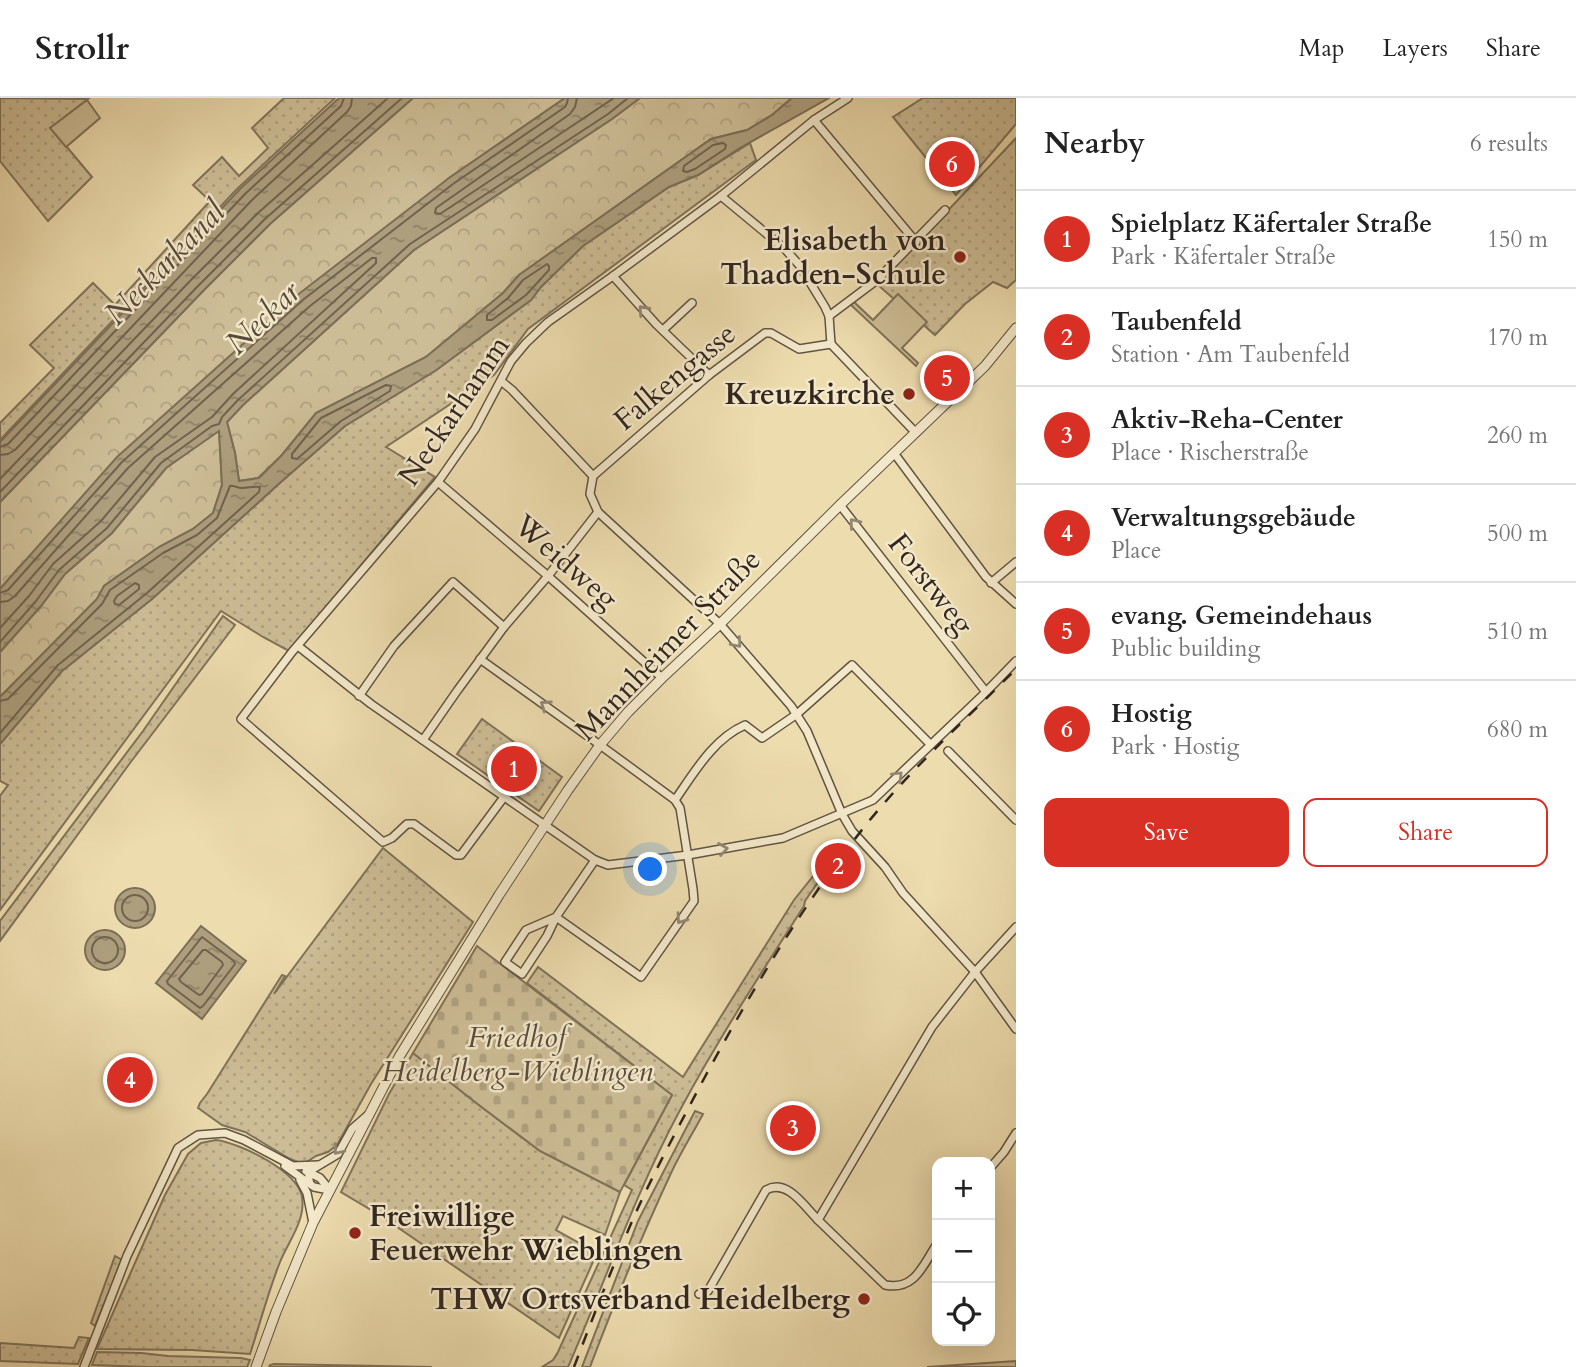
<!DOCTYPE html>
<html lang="en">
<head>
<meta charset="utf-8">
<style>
  :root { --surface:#fff; --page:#f6f6f6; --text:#222; --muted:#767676; --line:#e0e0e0; --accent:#d93025 }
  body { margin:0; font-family:Cardo,serif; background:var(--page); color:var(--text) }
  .controls { position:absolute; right:21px; bottom:21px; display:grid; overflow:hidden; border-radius:14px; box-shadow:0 7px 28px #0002 }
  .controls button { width:63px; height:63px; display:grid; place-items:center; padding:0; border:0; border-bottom:2px solid var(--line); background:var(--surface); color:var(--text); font:35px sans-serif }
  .you { position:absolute; left:651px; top:772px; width:24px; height:24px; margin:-18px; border:5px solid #fff; border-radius:50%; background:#1a73e8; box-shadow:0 0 0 10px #1a73e833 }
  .badge { display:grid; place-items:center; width:46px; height:46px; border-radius:50%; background:var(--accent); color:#fff; font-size:23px; font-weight:700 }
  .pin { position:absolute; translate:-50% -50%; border:4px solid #fff; box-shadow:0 2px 7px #0006 }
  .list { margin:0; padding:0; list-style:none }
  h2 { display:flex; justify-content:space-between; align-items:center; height:91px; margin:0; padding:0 28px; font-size:30px }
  h2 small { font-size:23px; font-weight:400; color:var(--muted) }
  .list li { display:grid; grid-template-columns:46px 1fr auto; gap:21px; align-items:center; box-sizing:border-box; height:98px; padding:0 28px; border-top:2px solid var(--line) }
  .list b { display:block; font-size:26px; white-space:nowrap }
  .list p { margin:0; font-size:23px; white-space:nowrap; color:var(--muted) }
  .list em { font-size:23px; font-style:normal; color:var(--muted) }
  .actions { display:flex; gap:14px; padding:21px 28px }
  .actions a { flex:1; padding:16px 0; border:2px solid var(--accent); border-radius:14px; text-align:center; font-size:24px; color:var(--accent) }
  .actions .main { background:var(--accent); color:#fff }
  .icon { flex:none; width:38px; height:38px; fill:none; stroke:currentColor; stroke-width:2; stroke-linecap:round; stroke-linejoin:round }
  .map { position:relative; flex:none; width:1016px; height:1269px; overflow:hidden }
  header { display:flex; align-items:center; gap:42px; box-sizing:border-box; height:98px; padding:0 35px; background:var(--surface); border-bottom:2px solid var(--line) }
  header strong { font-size:33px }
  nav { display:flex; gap:38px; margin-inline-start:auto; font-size:24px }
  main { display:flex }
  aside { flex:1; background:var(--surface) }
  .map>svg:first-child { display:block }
  .green { fill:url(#green-dots); stroke:#80725a; stroke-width:2 }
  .forest { fill:url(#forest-crowns); stroke:#80725a; stroke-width:2 }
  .cemetery { fill:url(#cemetery-stones); stroke:#80725a; stroke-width:2 }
  .pitch { fill:#cdbd96; stroke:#80725a; stroke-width:2 }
  .water { fill:url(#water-ripples); stroke:#7c6e57; stroke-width:2 }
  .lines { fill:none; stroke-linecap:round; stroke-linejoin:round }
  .shore { stroke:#70624e; stroke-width:2 }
  .minor-casing { stroke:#615443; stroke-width:10 }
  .tertiary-casing { stroke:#615443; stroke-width:11 }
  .minor { stroke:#f3e8ca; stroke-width:7 }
  .tertiary { stroke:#f3e8ca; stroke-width:9 }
  .rail { stroke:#32261f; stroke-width:2.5; stroke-dasharray:12 12; stroke-linecap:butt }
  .oneway { stroke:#928774 }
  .poi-dot { fill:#8f2418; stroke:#f3e8ca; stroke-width:2.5 }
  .labels { text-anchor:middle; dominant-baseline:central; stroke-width:5; stroke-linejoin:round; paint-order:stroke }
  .poi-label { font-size:30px; font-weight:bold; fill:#32261f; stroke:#f3e8ca; text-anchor:end }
  .street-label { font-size:30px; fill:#32261f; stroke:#f3e8ca }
  .park-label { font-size:30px; font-style:italic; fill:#594c3d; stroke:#f3e8ca }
  .water-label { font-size:32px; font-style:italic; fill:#574a3b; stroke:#f3e8ca }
</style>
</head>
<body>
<header>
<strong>Strollr</strong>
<nav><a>Map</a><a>Layers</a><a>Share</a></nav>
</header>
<main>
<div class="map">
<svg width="1016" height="1269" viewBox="0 0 1016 1269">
  <defs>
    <pattern id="green-dots" width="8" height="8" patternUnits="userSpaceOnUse" patternTransform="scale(1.75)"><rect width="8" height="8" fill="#cdbd96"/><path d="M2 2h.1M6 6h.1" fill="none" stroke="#b0a281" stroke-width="1.8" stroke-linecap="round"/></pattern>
    <pattern id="forest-crowns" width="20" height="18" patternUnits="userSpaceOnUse" patternTransform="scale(1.75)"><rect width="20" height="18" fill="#cdbd96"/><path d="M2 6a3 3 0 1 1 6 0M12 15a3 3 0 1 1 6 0" fill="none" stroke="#b0a281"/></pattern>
    <pattern id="cemetery-stones" width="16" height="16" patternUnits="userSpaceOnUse" patternTransform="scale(1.75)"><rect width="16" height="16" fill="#cdbd96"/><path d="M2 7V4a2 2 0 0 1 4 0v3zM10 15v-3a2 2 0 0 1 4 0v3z" fill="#b0a281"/></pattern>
    <pattern id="water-ripples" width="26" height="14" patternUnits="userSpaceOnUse" patternTransform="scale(1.75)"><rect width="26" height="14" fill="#ad9e7d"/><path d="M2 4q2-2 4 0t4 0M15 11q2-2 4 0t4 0" fill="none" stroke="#8d8166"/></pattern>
  </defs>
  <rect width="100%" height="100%" fill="#eddcae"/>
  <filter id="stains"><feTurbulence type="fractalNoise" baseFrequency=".00286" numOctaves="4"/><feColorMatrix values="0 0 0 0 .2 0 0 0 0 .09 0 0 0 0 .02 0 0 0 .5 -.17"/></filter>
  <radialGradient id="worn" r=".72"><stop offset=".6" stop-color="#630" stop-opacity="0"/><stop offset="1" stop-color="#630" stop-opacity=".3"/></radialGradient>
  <g class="green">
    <polygon points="0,0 88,1 51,30 92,79 48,123 0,63"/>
    <polygon points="284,0 335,0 237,91 0,342 0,325 54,270 30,247 93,185 115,207 210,103 193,87 222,59 239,78 268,50 252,30"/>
    <polygon points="923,0 1016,0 1016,26 956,97 893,19"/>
    <polygon points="1016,40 1016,182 1007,190 993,184 965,206 935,237 878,187"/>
    <polygon points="750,45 756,62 528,231 494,277 386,349 435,379 289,553 263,539 221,513 0,812 0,698 8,687 0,683 0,646 62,573 152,501 282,383 345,328 435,273 531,202 541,189 583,148 669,89 698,77"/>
    <polygon points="223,518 235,527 130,665 0,843 0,823 143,633"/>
    <polygon points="482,621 562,679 539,713 457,656"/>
    <polygon points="383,750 473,824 371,986 337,1047 328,1054 316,1058 305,1065 301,1065 290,1061 245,1034 222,1027 198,1010 200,1005 207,996 282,877 285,878 274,896"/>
    <path d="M830,757L835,760L805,803L804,808C761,875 717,943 679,1014C635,1096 605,1184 568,1269H542L553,1262L558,1254L632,1092L624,1087L672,997L527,885L538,869L683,979L794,802Z"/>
    <polygon points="413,955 475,1004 540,1053 620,1094 605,1137 563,1118 556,1132 597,1155 559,1240 381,1118 341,1094 389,996"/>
    <path d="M695,1013L703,1016C693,1035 681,1054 672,1073C642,1137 615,1203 590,1269H582L638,1123Z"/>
    <path d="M216,1042C240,1045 298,1073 302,1099C306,1122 288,1144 280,1164C268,1194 260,1226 250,1256L192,1252L97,1251L165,1097L188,1056L201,1045Z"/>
    <polygon points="115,1158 122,1162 95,1228 91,1225"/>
    <polygon points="79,1239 89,1240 78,1266 0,1263 0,1245 74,1250"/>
    <polygon points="97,1254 141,1255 168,1258 241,1260 250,1262 247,1269 147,1269 92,1267"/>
    <polygon points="1016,1263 1016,1269 927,1269"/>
    <polygon points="274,1266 432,1269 269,1269 270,1267"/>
  </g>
  <g class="forest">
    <polygon points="413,0 565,0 449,80 18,470 0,491 0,404 203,193 270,126"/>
    <polygon points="640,0 792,0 772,17 747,32 711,41 519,177 503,195 426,259 316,315 282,357 258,380 239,383 235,355 227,324 243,307 414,152 612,21"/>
    <polygon points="219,332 222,387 213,415 193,431 159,449 104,488 97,501 0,599 0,554 41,508 65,476 112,435 166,370"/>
  </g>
  <polygon class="cemetery" points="477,848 672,997 620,1094 540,1053 475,1004 413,955"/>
  <g class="pitch">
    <polygon points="87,2 100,20 66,49 50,30"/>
    <polygon points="898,196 927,224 902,250 918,265 916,268 851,207 854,204 873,222"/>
  </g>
  <g class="water">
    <polygon points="339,0 413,0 270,126 203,193 0,404 0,344 241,90"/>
    <polygon points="565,0 640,0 612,21 414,152 243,307 227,324 235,355 239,383 259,380 282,357 316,315 426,259 503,195 519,177 711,41 747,32 772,17 792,0 829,0 740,50 698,77 669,89 583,148 541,189 531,202 435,273 345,328 282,383 152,501 62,573 0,646 0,599 97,501 104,488 159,449 193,431 213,415 222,387 219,333 166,370 112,435 65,476 41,508 0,554 0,491 117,359 300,195 449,80"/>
    <circle cx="135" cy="810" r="20"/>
    <polygon points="201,828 246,863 202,921 156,885"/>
    <circle cx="105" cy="852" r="20"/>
  </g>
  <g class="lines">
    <g class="shore">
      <polyline points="577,0 575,9 570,16 436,110 435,115 440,116 614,0"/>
      <polygon points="723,45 726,47 725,51 695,71 687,74 683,73 684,68 713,47"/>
      <polygon points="547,166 549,168 549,172 526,197 492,222 487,222 487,217 508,200 523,182"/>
      <polygon points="386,287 391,288 390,293 341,323 297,361 292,360 292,356 321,320"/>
      <polyline points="0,349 8,346 246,95 341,8 344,0"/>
      <polyline points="0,357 8,356 15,352 252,102 347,14 351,8 352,0"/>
      <polyline points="0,381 191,182 258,115 388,0"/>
      <polyline points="0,394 198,188 265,121 402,0"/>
      <polygon points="135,485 139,487 139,491 119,507 115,506 114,503 117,498"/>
      <polyline points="0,495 8,492 122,364 304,201 453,86 565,9 567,5 568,0"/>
      <polyline points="0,504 8,503 15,498 128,370 310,208 372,160 376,160 376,165 233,296 212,319 155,359 101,423 53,466 29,498 0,530"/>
      <polyline points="0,544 36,503 59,472 107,430 161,365 212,328 219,326 222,319 238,302 410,146 608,16 628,0"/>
      <path d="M0,603L8,601L102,506L110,492L163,455L197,437L217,420L230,388C234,387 237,390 242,390C248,390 254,388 260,389L259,394L147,495L58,567L0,635"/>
      <circle cx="135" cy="810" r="13"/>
      <polygon points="202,839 234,863 235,866 203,908 200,910 168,886 167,883"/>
      <circle cx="105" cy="852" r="13"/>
      <polygon points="203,852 206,852 222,864 223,867 202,896 199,897 181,884 179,881"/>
    </g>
    <g class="minor-casing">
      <g id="minor">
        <polyline points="814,22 916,144"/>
        <polyline points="721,98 785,151 800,168 825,209 829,218 831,246"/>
        <polyline points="613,178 656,226 709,277"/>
        <polyline points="829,218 877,182 945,112"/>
        <polyline points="663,232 692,205"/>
        <polyline points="831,246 916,335"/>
        <polyline points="501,283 512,292 593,378 590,396 598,414 720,526 791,608 807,633 842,716 852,733 885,769 903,795 975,874 1016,931"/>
        <polyline points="894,355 986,479 1016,506"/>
        <polyline points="593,378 709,277 765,235 771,235 799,251 831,246"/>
        <polyline points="438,384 548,478 662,580"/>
        <polyline points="840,407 986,594"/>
        <polyline points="991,485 1016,464"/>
        <polyline points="298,548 371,606 595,762 608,767 688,757 783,740 873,702 986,594 1016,563"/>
        <polyline points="480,561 600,647 675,702 680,710 693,791 694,803 641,879 556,819 547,838 522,876 505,864 526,832 556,819 595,762"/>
        <polyline points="359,598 394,548 453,484 504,529"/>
        <polyline points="423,642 457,593 504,529 548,478 598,414"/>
        <polyline points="948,653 1016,722"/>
        <polyline points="504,699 461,757 456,757 414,726 407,726 392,740 383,744 241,621 292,554 438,384 475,331 511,263 526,245 548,224 613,178 721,98 814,22 848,0"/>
        <path d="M675,702C694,675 713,641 745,627L762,640L797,616L852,567L930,646"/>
        <polyline points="285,1068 314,1089 329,1092"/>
        <polyline points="990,1070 1004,1054 1016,1035"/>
        <polyline points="306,1073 320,1080 329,1091"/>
        <polyline points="300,1082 307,1095 313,1125"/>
        <path d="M310,1086C308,1080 308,1076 313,1071L338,1056L352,1031L368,1017"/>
        <path d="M937,1146C923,1167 915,1193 885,1187L818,1122L932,929L975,874L1016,829"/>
        <path d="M699,1196L708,1193L766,1092C787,1080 804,1108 818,1122"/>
        <polyline points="84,1269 127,1158 178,1050 198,1037 225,1035 244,1042 293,1068 318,1067"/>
      </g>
    </g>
    <g class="tertiary-casing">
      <polyline id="tertiary" points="256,1269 276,1214 313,1125 399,959 499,797 568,692 600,647 628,614 662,580 720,526 840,407 985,268 1016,230"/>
    </g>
    <use href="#minor" class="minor"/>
    <use href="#tertiary" class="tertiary"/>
    <path class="rail" d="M574,1269C593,1219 612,1170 633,1121C653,1076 677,1032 700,988C749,897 801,809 865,728C909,673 966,621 1016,571"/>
  </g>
  <defs><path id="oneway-chevron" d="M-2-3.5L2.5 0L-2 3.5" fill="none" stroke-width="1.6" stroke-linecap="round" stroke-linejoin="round" transform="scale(1.75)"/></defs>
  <g class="oneway">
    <use href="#oneway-chevron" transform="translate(643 212) rotate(-132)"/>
    <use href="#oneway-chevron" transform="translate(854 425) rotate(-129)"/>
    <use href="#oneway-chevron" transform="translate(737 545) rotate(49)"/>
    <use href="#oneway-chevron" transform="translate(545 607) rotate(-145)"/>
    <use href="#oneway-chevron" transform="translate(898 678) rotate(-44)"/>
    <use href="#oneway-chevron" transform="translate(723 751) rotate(-9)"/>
    <use href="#oneway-chevron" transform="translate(681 821) rotate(125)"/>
    <use href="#oneway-chevron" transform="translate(338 1052) rotate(129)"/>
  </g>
  <g class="poi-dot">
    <circle cx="960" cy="159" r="7"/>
    <circle cx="909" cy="296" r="7"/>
    <circle cx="355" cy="1135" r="7"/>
    <circle cx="864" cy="1201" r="7"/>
  </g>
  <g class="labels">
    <g class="poi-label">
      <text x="946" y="142">Elisabeth von<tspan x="946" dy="34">Thadden-Schule</tspan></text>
      <text x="895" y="296">Kreuzkirche</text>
      <text x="369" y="1118" text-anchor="start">Freiwillige<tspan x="369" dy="34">Feuerwehr Wieblingen</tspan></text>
      <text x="850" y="1201">THW Ortsverband Heidelberg</text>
    </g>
    <g class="street-label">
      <text transform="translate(675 279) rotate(-40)">Falkengasse</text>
      <text transform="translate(454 313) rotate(-56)">Neckarhamm</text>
      <text transform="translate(566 464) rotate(41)">Weidweg</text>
      <text transform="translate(931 486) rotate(52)">Forstweg</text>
      <text transform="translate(668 547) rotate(-46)">Mannheimer Straße</text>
    </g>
    <g class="park-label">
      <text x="517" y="939">Friedhof<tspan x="517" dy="34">Heidelberg-Wieblingen</tspan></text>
    </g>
    <g class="water-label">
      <text transform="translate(165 165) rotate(-46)">Neckarkanal</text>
      <text transform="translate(263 220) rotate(-44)">Neckar</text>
    </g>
  </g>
  <rect width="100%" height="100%" filter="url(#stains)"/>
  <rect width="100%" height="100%" fill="url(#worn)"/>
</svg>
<div class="controls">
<button>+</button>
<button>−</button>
<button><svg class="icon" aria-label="locate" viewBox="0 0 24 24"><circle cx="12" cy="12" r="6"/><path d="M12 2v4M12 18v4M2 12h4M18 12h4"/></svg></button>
</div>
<div class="you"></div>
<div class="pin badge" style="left:514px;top:671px">1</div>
<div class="pin badge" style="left:838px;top:768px">2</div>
<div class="pin badge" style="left:793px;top:1030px">3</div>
<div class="pin badge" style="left:130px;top:982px">4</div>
<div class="pin badge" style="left:947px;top:280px">5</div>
<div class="pin badge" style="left:952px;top:66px">6</div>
</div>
<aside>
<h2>Nearby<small>6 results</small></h2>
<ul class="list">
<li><span class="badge">1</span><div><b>Spielplatz Käfertaler Straße</b><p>Park · Käfertaler Straße</p></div><em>150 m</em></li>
<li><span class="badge">2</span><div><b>Taubenfeld</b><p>Station · Am Taubenfeld</p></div><em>170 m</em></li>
<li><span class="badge">3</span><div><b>Aktiv-Reha-Center</b><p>Place · Rischerstraße</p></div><em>260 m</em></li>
<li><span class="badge">4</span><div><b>Verwaltungsgebäude</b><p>Place</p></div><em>500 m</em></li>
<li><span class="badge">5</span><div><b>evang. Gemeindehaus</b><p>Public building</p></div><em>510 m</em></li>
<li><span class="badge">6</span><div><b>Hostig</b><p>Park · Hostig</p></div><em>680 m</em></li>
</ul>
<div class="actions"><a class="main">Save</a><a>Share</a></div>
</aside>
</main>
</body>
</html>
